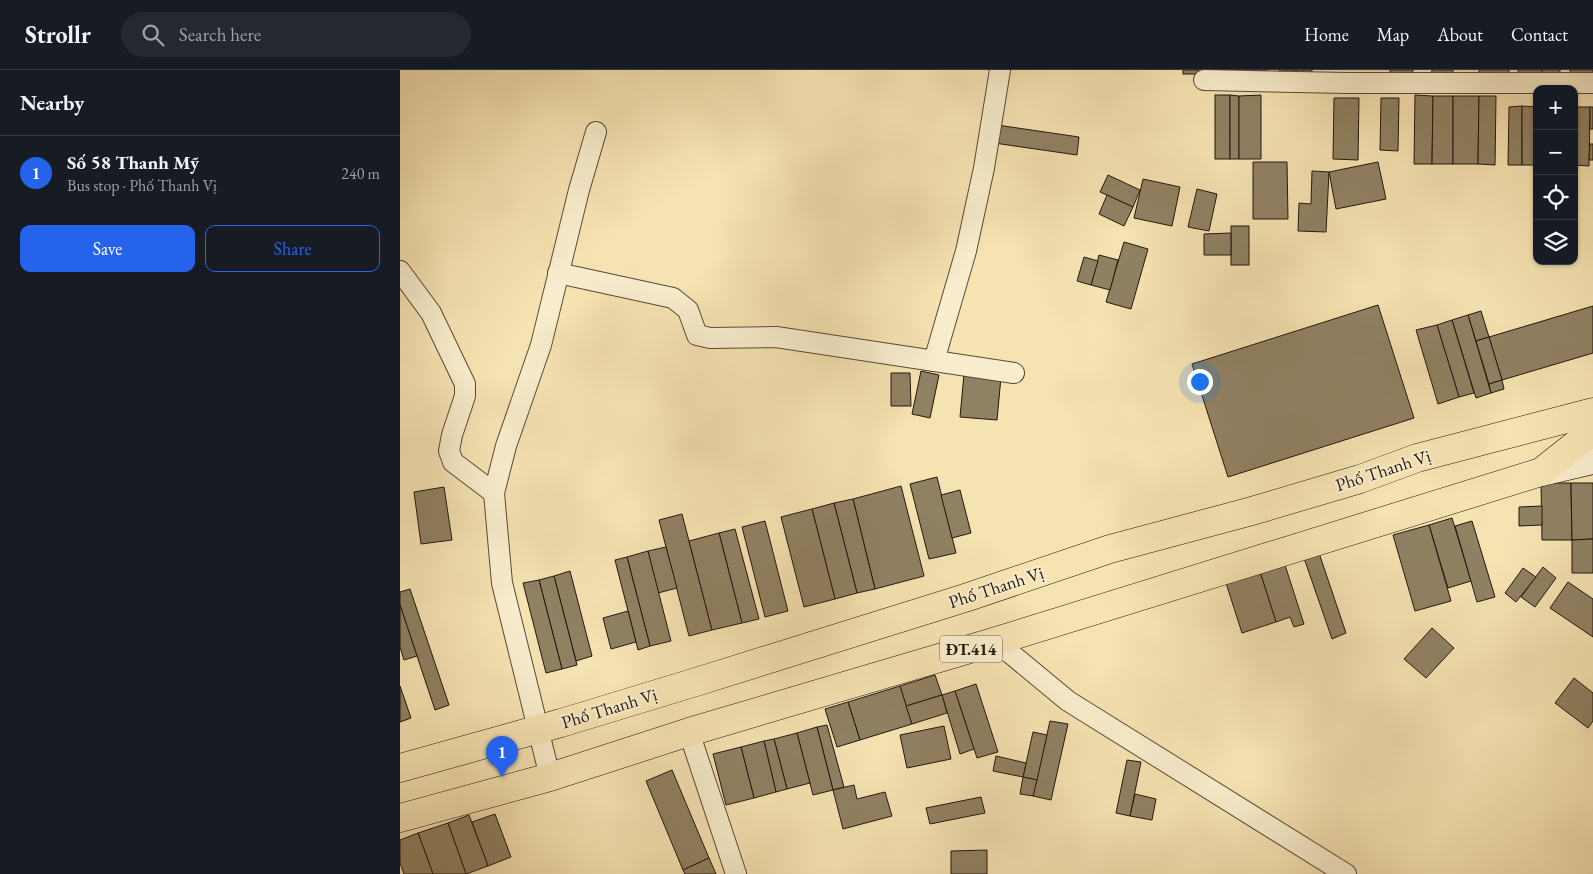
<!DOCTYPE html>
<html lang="en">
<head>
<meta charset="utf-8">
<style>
  :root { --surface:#171b24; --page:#242831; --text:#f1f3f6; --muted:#9ea1a6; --line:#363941; --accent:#2563eb }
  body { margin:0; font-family:"EB Garamond",serif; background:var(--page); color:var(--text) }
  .controls { position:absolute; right:15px; top:15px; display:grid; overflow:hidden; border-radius:10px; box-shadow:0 1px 4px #0004 }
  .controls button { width:45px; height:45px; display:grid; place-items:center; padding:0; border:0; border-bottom:1px solid var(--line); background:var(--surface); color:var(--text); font:25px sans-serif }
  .you { position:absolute; left:799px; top:311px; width:18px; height:18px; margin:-12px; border:4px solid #fff; border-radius:50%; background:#1a73e8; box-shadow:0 0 0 8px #1a73e833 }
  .badge { display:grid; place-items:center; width:32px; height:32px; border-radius:50%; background:var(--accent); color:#fff; font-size:16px; font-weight:700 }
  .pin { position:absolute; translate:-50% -41px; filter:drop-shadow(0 1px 2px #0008) }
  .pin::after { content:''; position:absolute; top:26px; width:18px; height:15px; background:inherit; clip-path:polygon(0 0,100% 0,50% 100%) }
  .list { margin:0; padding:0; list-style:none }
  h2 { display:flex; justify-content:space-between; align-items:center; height:65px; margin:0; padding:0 20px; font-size:21px }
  h2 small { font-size:16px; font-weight:400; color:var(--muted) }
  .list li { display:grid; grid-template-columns:32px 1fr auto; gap:15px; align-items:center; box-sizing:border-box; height:75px; padding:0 20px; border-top:1px solid var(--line) }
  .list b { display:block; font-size:19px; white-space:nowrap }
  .list p { margin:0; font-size:16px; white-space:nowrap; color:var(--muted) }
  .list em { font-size:16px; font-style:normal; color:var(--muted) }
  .actions { display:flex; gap:10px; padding:15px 20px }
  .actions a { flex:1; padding:11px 0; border:1px solid var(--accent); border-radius:10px; text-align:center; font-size:18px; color:var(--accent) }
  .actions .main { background:var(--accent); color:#fff }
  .icon { flex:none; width:28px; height:28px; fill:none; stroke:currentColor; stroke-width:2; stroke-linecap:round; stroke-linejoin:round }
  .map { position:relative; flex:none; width:1193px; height:804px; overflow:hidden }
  header { display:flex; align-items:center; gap:30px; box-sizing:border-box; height:70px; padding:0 25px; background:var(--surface); border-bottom:1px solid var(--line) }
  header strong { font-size:24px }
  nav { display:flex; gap:28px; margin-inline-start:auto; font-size:18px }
  .search { width:350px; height:45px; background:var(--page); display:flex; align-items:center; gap:12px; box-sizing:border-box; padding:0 18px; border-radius:28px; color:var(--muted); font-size:19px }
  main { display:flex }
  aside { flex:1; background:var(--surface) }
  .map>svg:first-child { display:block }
  .building { fill:#908163; stroke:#21170e }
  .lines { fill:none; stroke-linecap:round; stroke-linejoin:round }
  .minor-casing { stroke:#564a37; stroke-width:22 }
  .secondary-casing { stroke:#21170e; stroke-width:29 }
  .primary-casing { stroke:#21170e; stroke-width:29 }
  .minor { stroke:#f9edcd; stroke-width:20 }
  .secondary { stroke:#f9edcd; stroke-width:28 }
  .primary { stroke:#f6e3b2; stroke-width:28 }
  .labels { text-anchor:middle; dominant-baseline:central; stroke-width:4; stroke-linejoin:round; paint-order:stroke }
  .shield { fill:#f9edcd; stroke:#625747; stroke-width:1 }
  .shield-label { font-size:16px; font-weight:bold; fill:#21170e }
  .street-label { font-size:18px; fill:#21170e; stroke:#f9edcd }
</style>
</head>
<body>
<header>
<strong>Strollr</strong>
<div class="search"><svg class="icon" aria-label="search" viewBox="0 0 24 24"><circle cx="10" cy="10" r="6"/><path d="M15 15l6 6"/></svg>Search here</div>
<nav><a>Home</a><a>Map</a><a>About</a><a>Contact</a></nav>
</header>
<main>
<aside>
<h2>Nearby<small></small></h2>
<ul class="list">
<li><span class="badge">1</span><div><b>Số 58 Thanh Mỹ</b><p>Bus stop · Phố Thanh Vị</p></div><em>240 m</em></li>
</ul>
<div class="actions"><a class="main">Save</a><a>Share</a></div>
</aside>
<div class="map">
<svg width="1193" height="804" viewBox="0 0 1193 804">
  <rect width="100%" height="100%" fill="#f6e3b2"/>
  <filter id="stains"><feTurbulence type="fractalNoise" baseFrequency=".004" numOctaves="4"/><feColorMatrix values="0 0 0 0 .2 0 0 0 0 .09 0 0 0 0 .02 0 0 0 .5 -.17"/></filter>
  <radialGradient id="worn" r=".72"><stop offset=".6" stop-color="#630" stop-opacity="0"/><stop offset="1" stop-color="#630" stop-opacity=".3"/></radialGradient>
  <g class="building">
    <rect x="783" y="0" width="17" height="4"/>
    <polygon points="842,0 867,0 866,6 842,5"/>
    <rect x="879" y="0" width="17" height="6"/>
    <polygon points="896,0 912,0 911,7 896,6"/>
    <polygon points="990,0 1013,0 1012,7 990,6"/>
    <polygon points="1032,0 1053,0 1053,8 1031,7"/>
    <polygon points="1079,0 1109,0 1109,11 1079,10"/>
    <polygon points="1118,0 1142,0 1142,12 1118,11"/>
    <polygon points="1142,0 1160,0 1159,13 1142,12"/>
    <polygon points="1170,0 1193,0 1193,11 1171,11"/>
    <rect x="815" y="25" width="15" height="64"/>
    <polygon points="830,25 839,26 839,89 830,89"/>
    <polygon points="861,25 861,89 839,89 839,26"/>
    <polygon points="1015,25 1033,26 1032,94 1014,94"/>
    <polygon points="1033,26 1053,26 1053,94 1032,94"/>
    <polygon points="1053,26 1079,26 1078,94 1053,94"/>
    <polygon points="1079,26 1096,26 1095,95 1078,94"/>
    <polygon points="934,28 959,28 958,90 933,89"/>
    <polygon points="981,28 999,28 998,81 980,80"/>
    <polygon points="1122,36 1122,95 1108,95 1109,37"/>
    <polygon points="1122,36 1137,37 1137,95 1122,95"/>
    <polygon points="1174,37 1190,37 1189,96 1174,95"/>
    <rect x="1190" y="37" width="3" height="22"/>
    <polygon points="597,55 679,67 677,85 594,73"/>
    <polygon points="1190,74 1193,74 1193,90 1189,90"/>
    <polygon points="853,92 887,92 888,149 853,149"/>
    <polygon points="978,92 986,129 936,139 929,102"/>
    <polygon points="912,101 929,102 926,162 898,161 899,133 911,134"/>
    <polygon points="708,105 740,120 733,137 700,122"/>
    <polygon points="743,109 780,117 772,156 734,148"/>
    <polygon points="797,119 817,124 809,161 788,157"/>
    <polygon points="707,125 733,137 724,156 699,144"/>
    <rect x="831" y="156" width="18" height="39"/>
    <polygon points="831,163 831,185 804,185 804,164"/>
    <polygon points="724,172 748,179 731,239 706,232"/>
    <polygon points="699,185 718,190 710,220 691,215"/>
    <polygon points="684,187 698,191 691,215 677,211"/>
    <polygon points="978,235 1014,348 828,407 792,294"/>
    <polygon points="1193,236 1193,283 1102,310 1089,267"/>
    <polygon points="1081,241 1089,267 1076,271 1068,245"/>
    <polygon points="1068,245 1091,323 1076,328 1052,250"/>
    <polygon points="1052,250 1074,323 1059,327 1037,255"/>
    <polygon points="1037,255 1059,327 1038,334 1016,260"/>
    <polygon points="1089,267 1102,310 1089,314 1076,271"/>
    <polygon points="521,301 539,305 530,348 512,344"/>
    <polygon points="491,303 510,303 511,336 491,336"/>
    <polygon points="564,304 601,307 597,350 560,347"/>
    <polygon points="1102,310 1104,319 1091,323 1089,314"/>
    <polygon points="537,407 556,483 529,489 510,414"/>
    <polygon points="1141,413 1171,413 1172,470 1142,470"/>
    <polygon points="1171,413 1193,413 1193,469 1172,470"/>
    <polygon points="501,416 524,506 475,519 453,429"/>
    <polygon points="44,417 52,470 21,474 14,422"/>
    <polygon points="560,420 571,463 552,468 541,425"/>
    <polygon points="453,429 475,519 457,523 434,433"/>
    <polygon points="434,433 457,523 435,529 412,439"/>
    <polygon points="1142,436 1142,455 1119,456 1119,437"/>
    <polygon points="412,439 435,529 404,537 381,447"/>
    <polygon points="282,444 312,560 289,566 259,450"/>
    <polygon points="1052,448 1071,511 1048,518 1029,455"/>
    <polygon points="365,451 388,541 365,547 342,457"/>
    <polygon points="1072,451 1095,527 1077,532 1055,456"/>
    <polygon points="1029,455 1051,531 1015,541 993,465"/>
    <polygon points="335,459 359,549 342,553 319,463"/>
    <polygon points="319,463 342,553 312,560 289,471"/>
    <polygon points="1193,469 1193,503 1172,503 1172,470"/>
    <polygon points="266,477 277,518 258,523 248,481"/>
    <polygon points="248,481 271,571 250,576 227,487"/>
    <polygon points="919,483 946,563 932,569 904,488"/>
    <polygon points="227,487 250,576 238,580 215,490"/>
    <polygon points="885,495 904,554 894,557 890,547 876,552 860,502"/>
    <polygon points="1143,497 1156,508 1135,537 1121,527"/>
    <polygon points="1123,498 1136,507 1116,532 1105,523"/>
    <polygon points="170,501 192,586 176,591 154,506"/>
    <polygon points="860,502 876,552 842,563 826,513"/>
    <polygon points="154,506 177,595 162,599 139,510"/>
    <polygon points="139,510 162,599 146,603 123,513"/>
    <polygon points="1168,512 1193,529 1193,567 1150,538"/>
    <polygon points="10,519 49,635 35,640 0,535 0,522"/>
    <polygon points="0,535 17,586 4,590 0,577"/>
    <polygon points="228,541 236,572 211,579 203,548"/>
    <polygon points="1032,558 1054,578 1026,608 1004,589"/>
    <polygon points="535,605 542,625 506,636 500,616"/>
    <polygon points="1174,608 1193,623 1193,651 1188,658 1155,633"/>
    <polygon points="576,614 598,682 577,688 555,621"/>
    <polygon points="0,616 11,648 0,652"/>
    <polygon points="500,616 512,654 460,670 448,632"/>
    <polygon points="555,621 574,679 560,684 542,625"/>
    <polygon points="542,625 547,643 512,654 506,636"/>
    <polygon points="448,632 460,670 437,677 425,639"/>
    <polygon points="650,651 668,654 651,730 633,726"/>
    <polygon points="427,655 444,717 433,720 417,657"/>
    <polygon points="544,656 551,689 507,698 500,665"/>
    <polygon points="417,657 433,720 413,725 397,663"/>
    <polygon points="633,662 647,665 637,710 623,707"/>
    <polygon points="397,663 410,713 387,719 374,669"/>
    <polygon points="374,669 387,719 376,722 364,671"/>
    <polygon points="364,671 376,722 354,728 341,677"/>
    <polygon points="341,677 354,728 326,735 313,684"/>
    <polygon points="596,686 626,693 623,707 593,701"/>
    <polygon points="727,690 741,692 730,746 716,743"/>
    <polygon points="272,700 309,788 283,800 246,711"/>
    <polygon points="623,707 637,710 633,726 620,724"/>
    <polygon points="454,715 457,729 485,722 492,746 443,759 433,720"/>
    <polygon points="735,724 756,729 752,750 730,746"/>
    <polygon points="581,727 585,743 530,754 526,738"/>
    <polygon points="95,744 111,787 88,796 72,752"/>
    <polygon points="69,745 88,796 66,804 48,753"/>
    <polygon points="48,753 66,804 33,804 18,763"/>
    <polygon points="18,763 33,804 4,804 0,793 0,770"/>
    <polygon points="587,780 587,804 551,804 551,781"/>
    <polygon points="309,788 316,804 285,804 283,800"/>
  </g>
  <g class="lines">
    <g class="minor-casing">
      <g id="minor">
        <polyline points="804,10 947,13 1193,13"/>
        <polyline points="0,201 31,243 65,314 65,326 52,365 49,381 53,392 94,423"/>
        <polyline points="158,203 273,228 288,240 297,265 310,268 376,267 614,303"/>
        <polyline points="534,291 566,181 584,98 600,0"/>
        <polyline points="590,573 610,583 668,631 946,804"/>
        <polyline points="289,662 336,804"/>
        <polyline points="150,707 102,513 94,423 106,376 141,275 179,120 196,62"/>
      </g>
    </g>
    <g class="secondary-casing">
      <polyline id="secondary" points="1141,402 1193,390"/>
    </g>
    <g class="primary-casing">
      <g id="primary">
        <polyline points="0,698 161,653 296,612 565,528 710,479 852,441 960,409 1017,388 1193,342"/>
        <polyline points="0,748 150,707 289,662 590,573 1141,402 1193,361"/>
      </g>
    </g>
    <use href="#minor" class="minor"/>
    <use href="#secondary" class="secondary"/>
    <use href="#primary" class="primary"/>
  </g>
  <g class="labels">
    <rect class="shield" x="540" y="565.5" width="62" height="27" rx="4"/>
    <g class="shield-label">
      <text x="571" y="579">ĐT.414</text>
    </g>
    <g class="street-label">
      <text transform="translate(983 400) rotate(-18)">Phố Thanh Vị</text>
      <text transform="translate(596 517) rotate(-18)">Phố Thanh Vị</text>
      <text transform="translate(209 638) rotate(-17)">Phố Thanh Vị</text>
    </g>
  </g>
  <rect width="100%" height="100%" filter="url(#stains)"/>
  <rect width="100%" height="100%" fill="url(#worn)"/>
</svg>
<div class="controls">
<button>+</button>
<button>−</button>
<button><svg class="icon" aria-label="locate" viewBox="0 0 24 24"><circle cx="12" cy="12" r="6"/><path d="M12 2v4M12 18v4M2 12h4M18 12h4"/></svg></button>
<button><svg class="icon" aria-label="layers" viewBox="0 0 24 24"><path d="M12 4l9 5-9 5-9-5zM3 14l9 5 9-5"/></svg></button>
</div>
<div class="you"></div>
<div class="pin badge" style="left:102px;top:707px">1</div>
</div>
</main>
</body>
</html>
